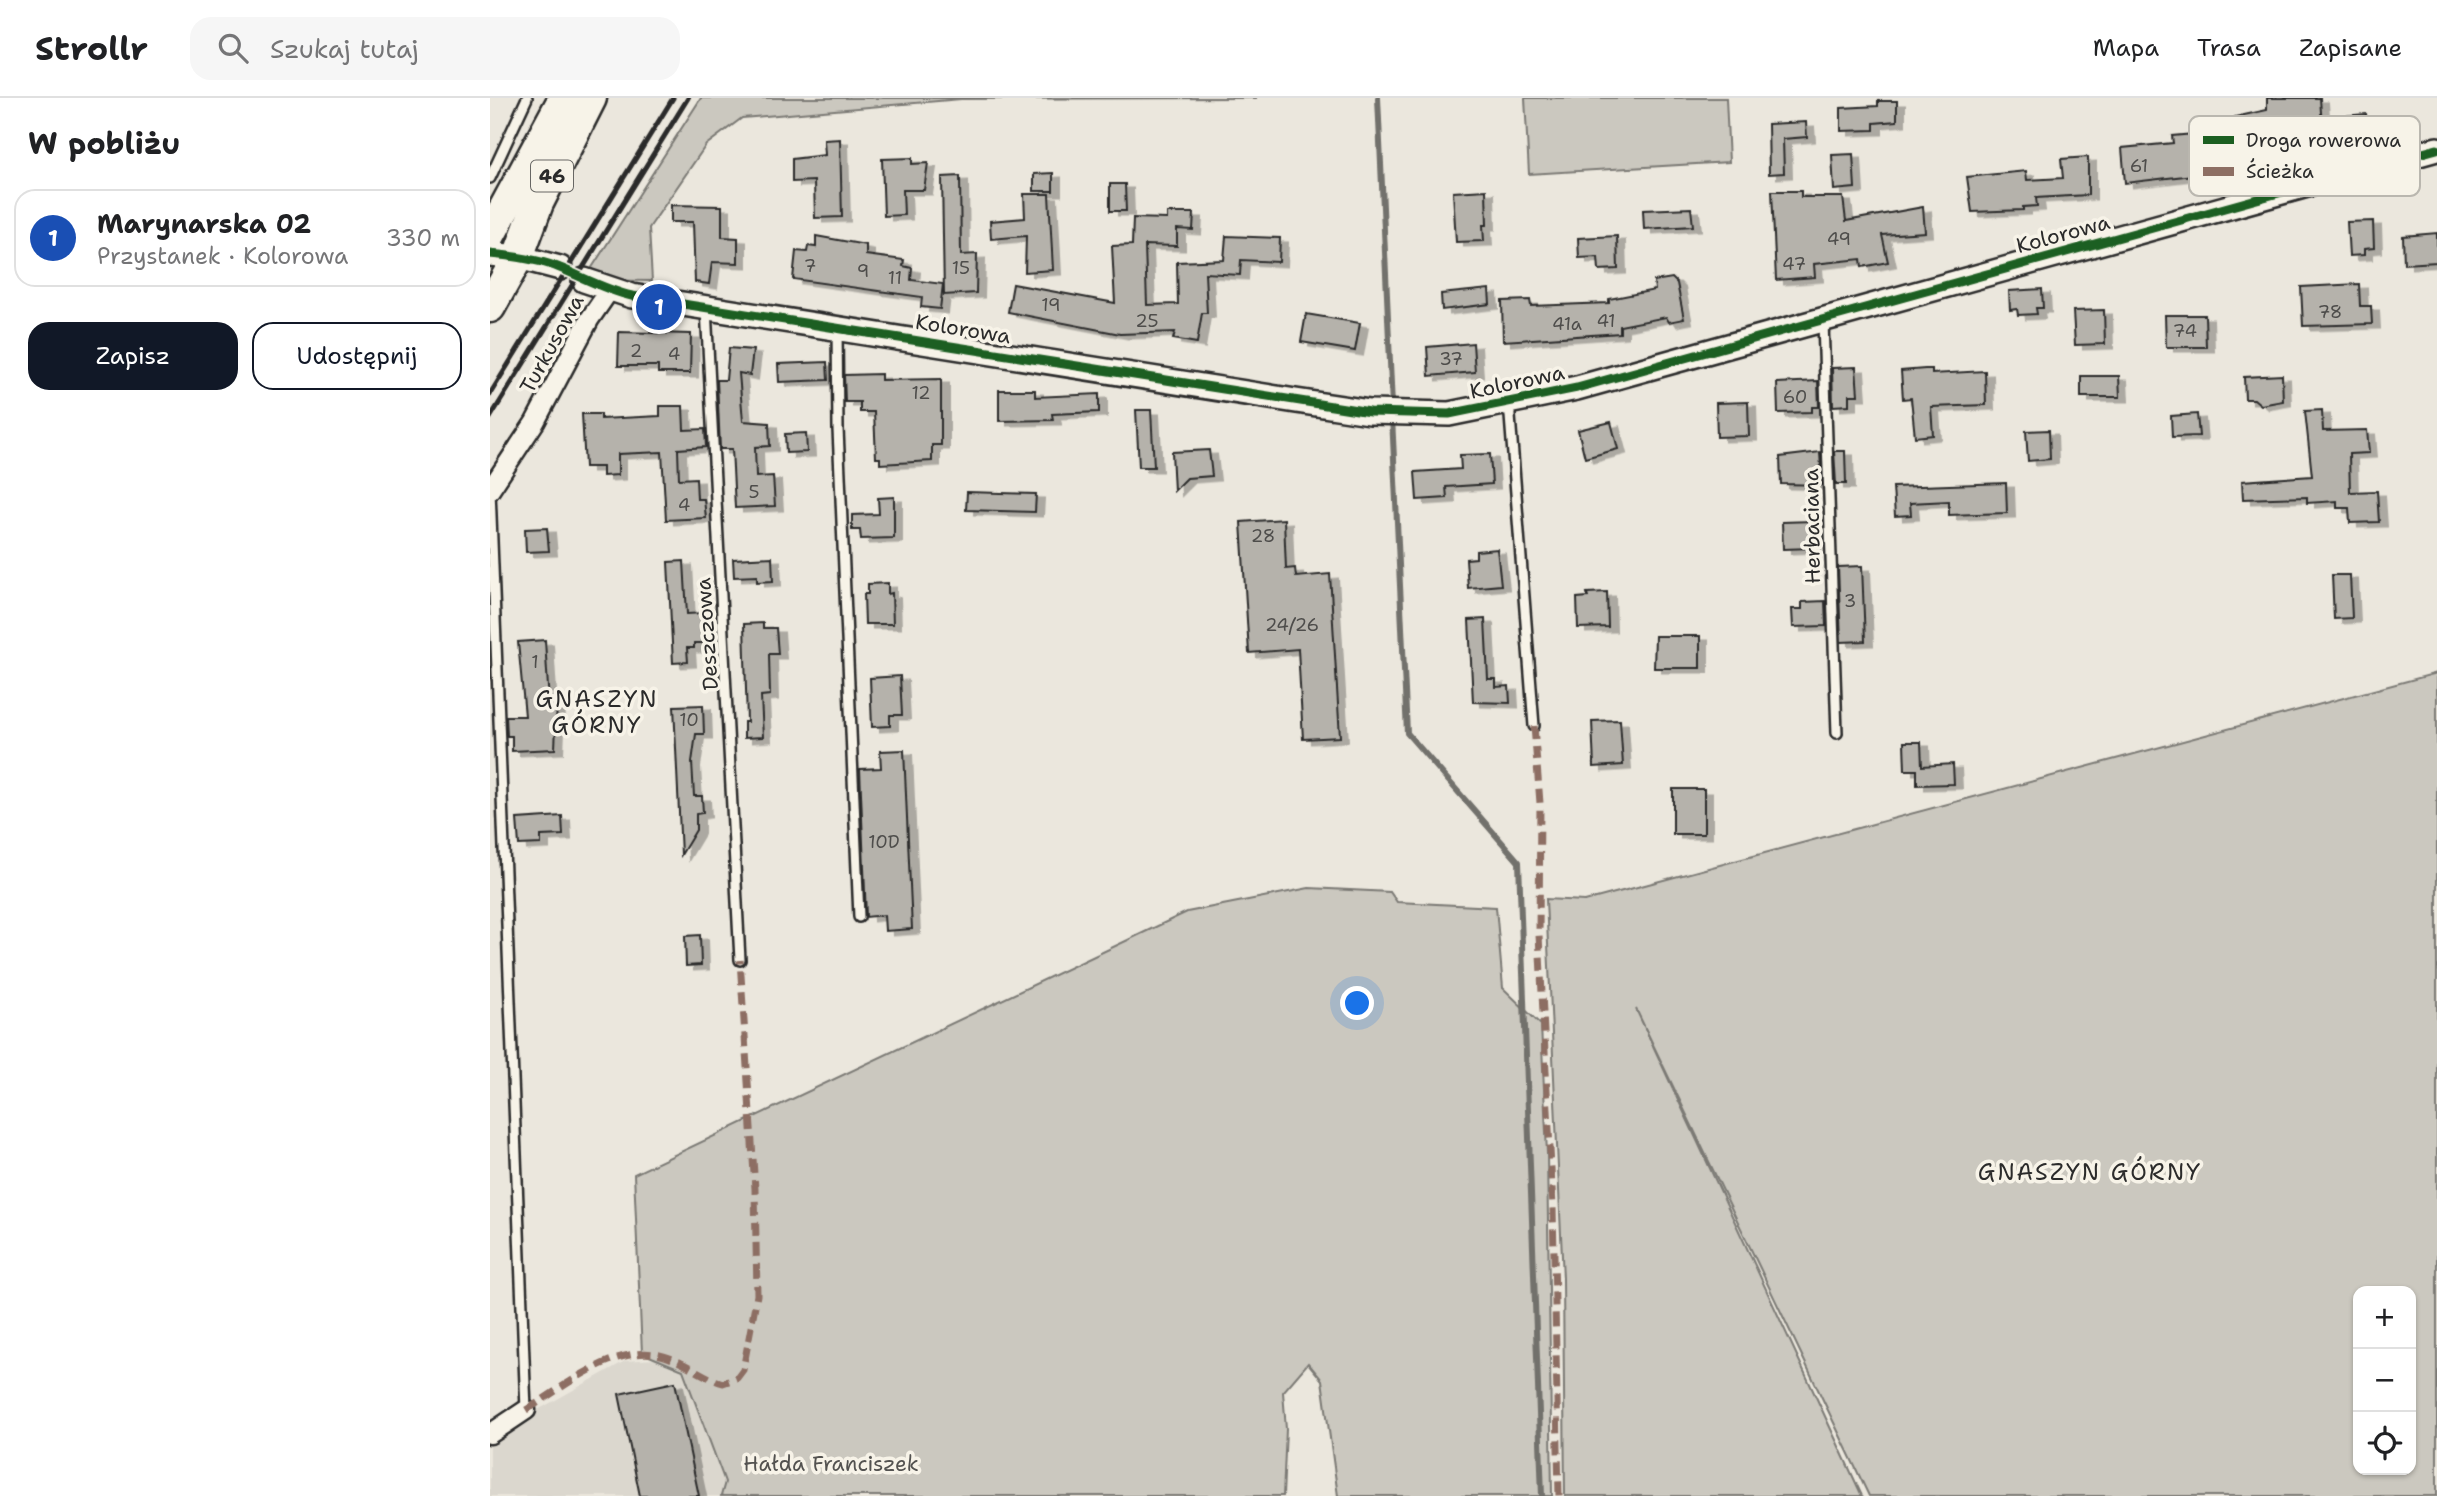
<!DOCTYPE html>
<html lang="pl">
<head>
<meta charset="utf-8">
<style>
  :root { --surface:#fff; --page:#f6f6f6; --text:#202124; --muted:#757577; --line:#e0e0e0; --accent:#111827 }
  body { margin:0; font-family:"Shantell Sans",sans-serif; background:var(--page); color:var(--text) }
  .controls { position:absolute; right:21px; bottom:21px; display:grid; overflow:hidden; border-radius:14px; box-shadow:0 2px 5px #0004 }
  .controls button { width:63px; height:63px; display:grid; place-items:center; padding:0; border:0; border-bottom:2px solid var(--line); background:var(--surface); color:var(--text); font:35px sans-serif }
  .you { position:absolute; left:868px; top:906px; width:24px; height:24px; margin:-18px; border:5px solid #fff; border-radius:50%; background:#1a73e8; box-shadow:0 0 0 10px #1a73e833 }
  .badge { display:grid; place-items:center; width:46px; height:46px; border-radius:50%; background:var(--accent); color:#fff; font-size:23px; font-weight:700 }
  .pin { position:absolute; translate:-50% -50%; border:4px solid #fff; box-shadow:0 2px 7px #0006 }
  .list { margin:0; padding:0; list-style:none }
  h2 { display:flex; justify-content:space-between; align-items:center; height:91px; margin:0; padding:0 28px; font-size:30px }
  h2 small { font-size:23px; font-weight:400; color:var(--muted) }
  .list li { display:grid; grid-template-columns:46px 1fr auto; gap:21px; align-items:center; box-sizing:border-box; height:98px; margin:0 14px 14px; padding:0 14px; border:2px solid var(--line); border-radius:21px }
  .list b { display:block; font-size:26px; white-space:nowrap }
  .list p { margin:0; font-size:23px; white-space:nowrap; color:var(--muted) }
  .list em { font-size:23px; font-style:normal; color:var(--muted) }
  .actions { display:flex; gap:14px; padding:21px 28px }
  .actions a { flex:1; padding:16px 0; border:2px solid var(--accent); border-radius:21px; text-align:center; font-size:24px; color:var(--accent) }
  .actions .main { background:var(--accent); color:#fff }
  .icon { flex:none; width:38px; height:38px; fill:none; stroke:currentColor; stroke-width:2; stroke-linecap:round; stroke-linejoin:round }
  .map { position:relative; flex:none; width:1947px; height:1398px; overflow:hidden }
  header { display:flex; align-items:center; gap:42px; box-sizing:border-box; height:98px; padding:0 35px; background:var(--surface); border-bottom:2px solid var(--line) }
  header strong { font-size:33px }
  nav { display:flex; gap:38px; margin-inline-start:auto; font-size:24px }
  .search { width:490px; height:63px; background:var(--page); display:flex; align-items:center; gap:18px; box-sizing:border-box; padding:0 24px; border-radius:21px; color:var(--muted); font-size:26px }
  main { display:flex }
  aside { flex:1; background:var(--surface) }
  .map>svg:first-child { display:block }
  .built { fill:#dbd7ce }
  .green { fill:#cbc8bf; stroke:#7b7a75; stroke-width:2; fill-rule:evenodd }
  .lines { fill:none; stroke-linecap:round; stroke-linejoin:round }
  .stream { stroke:#72716c; stroke-width:6 }
  .building { fill:#b5b2ab; stroke:#2b2b2b; stroke-width:2; filter:url(#shadow) }
  .service-casing { stroke:#2b2b2b; stroke-width:14 }
  .minor-casing { stroke:#2b2b2b; stroke-width:23 }
  .tertiary-casing { stroke:#2b2b2b; stroke-width:28 }
  .primary-casing { stroke:#2b2b2b; stroke-width:35 }
  .service { stroke:#f7f3e8; stroke-width:9 }
  .minor { stroke:#f7f3e8; stroke-width:18 }
  .tertiary { stroke:#f7f3e8; stroke-width:23 }
  .primary { stroke:#f7f3e8; stroke-width:30 }
  .rail { stroke:#2b2b2b; stroke-width:5 }
  .quiet { stroke:#8d6e63; stroke-width:7; stroke-dasharray:14 7; stroke-linecap:butt }
  .cycleway-casing { stroke:#f7f3e8; stroke-width:13 }
  .cycleway { stroke:#1b5e20; stroke-width:9 }
  .labels { text-anchor:middle; dominant-baseline:central; stroke-width:7; stroke-linejoin:round; paint-order:stroke }
  .number-label { font-size:18px; fill:#4e4d4b }
  .shield { fill:#f7f3e8; stroke:#686764; stroke-width:2 }
  .shield-label { font-size:19px; font-weight:bold; fill:#2b2b2b }
  .street-label { font-size:21px; fill:#2b2b2b; stroke:#f7f3e8 }
  .park-label { font-size:21px; fill:#535250; stroke:#f7f3e8 }
  .neighbourhood-label { font-size:23px; letter-spacing:2px; fill:#2b2b2b; stroke:#f7f3e8 }
  .key { fill:#f7f3e8; stroke:#bab7af; stroke-width:2 }
  .key-label { font-size:19px; fill:#2b2b2b }
</style>
</head>
<body>
<header>
<strong>Strollr</strong>
<div class="search"><svg class="icon" aria-label="search" viewBox="0 0 24 24"><circle cx="10" cy="10" r="6"/><path d="M15 15l6 6"/></svg>Szukaj tutaj</div>
<nav><a>Mapa</a><a>Trasa</a><a>Zapisane</a></nav>
</header>
<main>
<aside>
<h2>W pobliżu<small></small></h2>
<ul class="list">
<li><span class="badge" style="background:#1a4fb4">1</span><div><b>Marynarska 02</b><p>Przystanek · Kolorowa</p></div><em>330 m</em></li>
</ul>
<div class="actions"><a class="main">Zapisz</a><a>Udostępnij</a></div>
</aside>
<div class="map">
<svg width="1947" height="1398" viewBox="0 0 1947 1398">
  <defs>
    <filter id="shadow"><feDropShadow dx="8" dy="4.5" stdDeviation="0" flood-color="#0004"/></filter>
  </defs>
  <rect width="100%" height="100%" fill="#ebe7dd"/>
  <filter id="ink" filterUnits="userSpaceOnUse"><feTurbulence type="fractalNoise" baseFrequency=".0143" numOctaves="2"/><feDisplacementMap in="SourceGraphic" scale="14" xChannelSelector="R" yChannelSelector="G"/><feConvolveMatrix kernelMatrix="1 2 1 2 8 2 1 2 1" color-interpolation-filters="sRGB"/></filter>
  <g filter="url(#ink)">
    <polygon class="built" points="165,1261 193,1272 235,1384 231,1398 0,1398 0,1339 135,1263"/>
    <g class="green">
      <polygon points="211,0 767,0 471,1 252,20 216,47 159,130 162,183 94,182"/>
      <polygon points="1035,0 1236,0 1239,64 1039,76"/>
      <path d="M1947,575V1398H1379L1146,911L1372,1398H1075L1073,1181L1056,801L1095,803ZM1868,1193H1921V1372H1868Z"/>
      <polygon points="819,790 900,794 907,804 1006,809 1013,890 1051,927 1057,1056 1062,1398 848,1398 832,1282 818,1265 793,1294 796,1331 793,1398 231,1398 235,1384 193,1272 152,1255 144,1076 697,814"/>
    </g>
    <g class="lines">
      <g class="stream">
        <polyline points="888,0 902,308"/>
        <polyline points="902,319 917,635 1029,764 1052,1398"/>
      </g>
    </g>
    <g class="building">
      <polygon points="1777,0 1830,0 1832,29 1771,32 1778,59 1749,66 1741,37 1749,35 1745,19 1777,12"/>
      <polygon points="1388,3 1407,3 1407,23 1384,25 1384,32 1351,33 1351,10 1388,8"/>
      <polygon points="1876,16 1878,31 1855,34 1853,18"/>
      <polygon points="1316,24 1317,39 1293,41 1294,75 1279,76 1278,26"/>
      <polygon points="1715,35 1720,75 1635,85 1632,50 1683,45 1682,38"/>
      <polygon points="350,41 352,119 325,120 324,83 302,84 302,61 335,57 334,42"/>
      <polygon points="1363,56 1365,90 1344,92 1342,57"/>
      <polygon points="1598,59 1598,97 1546,100 1547,108 1533,109 1533,112 1482,114 1477,79 1536,73 1537,82 1573,80 1571,61"/>
      <polygon points="422,60 422,66 438,65 434,92 413,92 414,117 394,118 392,61"/>
      <polygon points="563,75 563,93 544,93 544,76"/>
      <polygon points="470,78 471,157 487,156 486,195 454,197 452,79"/>
      <polygon points="620,86 635,86 636,113 620,113"/>
      <polygon points="996,92 997,127 993,127 994,143 966,144 963,94"/>
      <polygon points="1282,93 1311,93 1311,99 1353,99 1356,123 1433,109 1435,134 1392,137 1398,164 1372,169 1371,161 1324,166 1325,179 1286,182"/>
      <polygon points="534,96 559,96 563,172 535,174 536,138 501,141 500,123 535,120"/>
      <polygon points="181,107 232,108 232,139 248,140 248,165 222,164 219,186 205,184 203,124 181,124"/>
      <polygon points="1201,110 1203,128 1154,131 1153,112"/>
      <polygon points="677,115 704,115 703,132 687,131 687,148 655,147 657,207 688,206 687,164 734,162 736,138 790,140 789,164 751,162 750,177 715,175 717,215 712,215 707,245 683,241 685,234 630,236 518,214 523,186 625,205 622,148 642,147 643,120 677,121"/>
      <polygon points="1883,123 1884,150 1874,151 1874,157 1859,158 1857,124"/>
      <polygon points="1947,135 1947,164 1914,166 1913,138"/>
      <polygon points="326,138 376,147 376,157 414,162 413,168 422,170 421,182 453,186 450,211 431,209 432,199 303,181 306,153 317,154 318,148 326,149"/>
      <polygon points="1127,138 1128,171 1109,172 1108,159 1089,160 1088,140"/>
      <polygon points="1182,180 1187,185 1194,221 1179,224 1176,219 1130,228 1130,235 1013,243 1012,203 1040,202 1041,208 1119,205 1119,201 1165,192 1164,183"/>
      <polygon points="1869,186 1870,208 1881,208 1882,226 1813,228 1811,189"/>
      <polygon points="999,191 1000,206 952,212 951,196"/>
      <polygon points="1552,191 1553,210 1546,210 1547,216 1528,217 1527,211 1520,212 1519,193"/>
      <polygon points="1614,212 1615,246 1585,247 1583,213"/>
      <polygon points="816,216 870,225 865,253 811,244"/>
      <polygon points="1675,217 1715,217 1716,249 1676,249"/>
      <polygon points="129,234 201,236 200,275 168,275 168,268 128,268"/>
      <polygon points="983,245 985,274 939,278 937,249"/>
      <polygon points="239,250 263,252 260,277 249,275 253,323 279,325 280,348 265,349 266,379 283,378 285,408 245,410 242,351 230,351 227,282 236,282"/>
      <polygon points="337,264 338,282 289,284 288,266"/>
      <polygon points="1366,269 1368,297 1359,297 1359,307 1343,308 1342,270"/>
      <polygon points="1435,271 1442,271 1442,276 1495,273 1496,307 1441,309 1443,337 1425,339 1421,300 1413,301 1411,273"/>
      <polygon points="391,276 391,282 451,281 451,347 442,347 442,363 390,366 390,360 386,360 384,314 370,314 370,304 355,304 354,277"/>
      <polygon points="1792,277 1793,303 1771,307 1764,301 1755,301 1754,279"/>
      <polygon points="1591,278 1629,278 1630,299 1591,299"/>
      <polygon points="1328,283 1329,309 1322,309 1322,314 1288,315 1287,285"/>
      <polygon points="509,292 545,292 545,299 609,296 609,314 562,316 563,322 509,323"/>
      <polygon points="1258,304 1259,338 1227,339 1226,305"/>
      <polygon points="170,308 193,308 194,332 215,331 216,349 188,351 189,381 206,380 207,401 214,401 216,420 176,422 172,354 128,356 128,377 113,378 113,369 95,369 92,316 111,316 111,321 170,318"/>
      <polygon points="646,312 661,312 664,369 649,369"/>
      <polygon points="1832,312 1833,333 1877,332 1879,355 1859,356 1860,394 1887,393 1889,424 1860,425 1859,410 1847,410 1847,403 1817,405 1817,399 1753,401 1752,383 1822,378 1815,313"/>
      <polygon points="1707,316 1709,338 1682,339 1681,318"/>
      <polygon points="1121,324 1128,351 1095,360 1088,332"/>
      <polygon points="1559,332 1560,361 1538,363 1536,333"/>
      <polygon points="316,335 317,354 296,355 295,336"/>
      <polygon points="719,352 722,378 697,380 684,393 682,354"/>
      <polygon points="1344,353 1355,353 1356,386 1346,386"/>
      <polygon points="1330,354 1332,387 1291,386 1290,359"/>
      <polygon points="1000,356 1002,386 956,389 957,400 927,402 925,374 971,371 970,357"/>
      <polygon points="1516,385 1517,415 1459,417 1459,403 1420,405 1421,417 1405,418 1403,389"/>
      <polygon points="477,394 546,396 545,414 476,412"/>
      <polygon points="404,399 404,440 371,441 370,432 362,432 362,417 389,416 388,400"/>
      <polygon points="794,421 796,471 805,470 806,479 840,476 850,639 813,641 808,551 759,555 751,424"/>
      <polygon points="1323,423 1323,450 1293,451 1292,424"/>
      <polygon points="57,430 59,453 36,454 35,431"/>
      <polygon points="1007,451 1011,487 978,490 976,461 986,460 986,453"/>
      <polygon points="282,459 283,483 267,484 267,478 244,479 243,461"/>
      <polygon points="194,463 197,516 214,515 215,526 219,525 220,545 204,545 204,550 197,550 198,564 183,565 178,464"/>
      <polygon points="1372,468 1375,543 1351,544 1348,469"/>
      <polygon points="1842,477 1860,477 1862,520 1844,521"/>
      <polygon points="398,485 398,496 402,495 403,526 375,526 374,496 378,496 378,486"/>
      <polygon points="1117,494 1118,529 1088,530 1087,500 1098,499 1097,495"/>
      <polygon points="1335,503 1336,528 1303,529 1302,511 1312,511 1312,504"/>
      <polygon points="995,521 998,581 1006,581 1006,589 1019,588 1020,605 983,604 979,522"/>
      <polygon points="273,525 273,530 286,530 288,556 279,556 280,597 271,598 273,639 254,640 254,624 257,624 254,526"/>
      <polygon points="1165,538 1210,538 1210,570 1164,570"/>
      <polygon points="55,542 59,605 67,605 65,651 22,653 22,638 17,638 16,618 35,618 28,544"/>
      <polygon points="410,578 412,617 400,617 400,628 382,629 380,580"/>
      <polygon points="213,607 214,636 206,636 202,664 204,698 212,698 213,715 206,716 206,732 191,757 184,608"/>
      <polygon points="1130,622 1133,667 1104,669 1102,623"/>
      <polygon points="1414,644 1431,644 1432,668 1463,666 1464,686 1427,687 1427,672 1415,672"/>
      <polygon points="414,652 422,831 395,833 394,817 376,819 370,671 391,670 390,653"/>
      <rect x="1183" y="691" width="31" height="45"/>
      <polygon points="72,718 73,737 51,738 51,746 29,747 27,721"/>
      <polygon points="210,837 211,867 196,868 195,838"/>
      <polygon points="185,1284 209,1398 150,1398 129,1296"/>
    </g>
    <g class="lines">
      <g class="service-casing">
        <g id="service">
          <polyline points="0,80 37,0"/>
          <polyline points="216,210 250,862"/>
          <polyline points="1333,224 1347,635"/>
          <polyline points="347,230 348,331 369,819"/>
          <polyline points="1019,305 1044,628"/>
          <polyline points="0,392 36,1312"/>
        </g>
      </g>
      <g class="minor-casing">
        <g id="minor">
          <polyline points="0,392 45,324 99,222 119,193"/>
          <polyline points="0,1336 36,1312"/>
        </g>
      </g>
      <g class="tertiary-casing">
        <g id="tertiary">
          <polyline points="0,156 28,159 70,170"/>
          <polyline points="94,182 142,198 806,303 880,314 959,316 1087,290 1947,51"/>
        </g>
      </g>
      <g class="primary-casing">
        <g id="primary">
          <polyline points="0,137 74,0"/>
          <polyline points="0,209 28,159 48,105 101,0"/>
        </g>
      </g>
      <use href="#service" class="service"/>
      <use href="#minor" class="minor"/>
      <use href="#tertiary" class="tertiary"/>
      <use href="#primary" class="primary"/>
      <g class="rail">
        <polyline points="0,296 183,0"/>
        <polyline points="0,320 198,0"/>
      </g>
      <g class="quiet">
        <polyline points="1044,628 1050,705 1049,837 1063,1109 1069,1398"/>
        <path d="M36,1312C75,1289 126,1244 174,1258C195,1264 213,1279 233,1285L247,1280L253,1272L267,1197L265,1091L250,862"/>
      </g>
      <g class="cycleway-casing">
        <path id="cycleway" d="M0,156C23,158 49,161 70,170C95,180 115,192 142,198L880,314L959,316L1087,290L1947,51"/>
      </g>
      <use href="#cycleway" class="cycleway"/>
    </g>
  </g>
  <g class="labels">
    <g class="number-label">
      <text x="1649" y="68">61</text>
      <text x="1349" y="141">49</text>
      <text x="1304" y="166">47</text>
      <text x="320" y="168">7</text>
      <text x="471" y="170">15</text>
      <text x="373" y="173">9</text>
      <text x="405" y="180">11</text>
      <text x="561" y="207">19</text>
      <text x="1840" y="214">78</text>
      <text x="657" y="223">25</text>
      <text x="1116" y="223">41</text>
      <text x="1077" y="226">41a</text>
      <text x="1695" y="233">74</text>
      <text x="146" y="253">2</text>
      <text x="184" y="256">4</text>
      <text x="961" y="261">37</text>
      <text x="431" y="295">12</text>
      <text x="1305" y="299">60</text>
      <text x="264" y="394">5</text>
      <text x="194" y="407">4</text>
      <text x="773" y="438">28</text>
      <text x="1360" y="503">3</text>
      <text x="802" y="527">24/26</text>
      <text x="45" y="564">1</text>
      <text x="199" y="622">10</text>
      <text x="394" y="744">10D</text>
    </g>
    <rect class="shield" x="41" y="62.5" width="42" height="31" rx="5"/>
    <g class="shield-label">
      <text x="62" y="78">46</text>
    </g>
    <g class="street-label">
      <text transform="translate(1573 136) rotate(-15)">Kolorowa</text>
      <text transform="translate(473 231) rotate(9)">Kolorowa</text>
      <text transform="translate(62 246) rotate(-61)">Turkusowa</text>
      <text transform="translate(1027 284) rotate(-12)">Kolorowa</text>
      <text transform="translate(1322 428) rotate(-91)">Herbaciana</text>
      <text transform="translate(217 536) rotate(-94)">Deszczowa</text>
    </g>
    <g class="park-label">
      <text x="341" y="1366">Hałda Franciszek</text>
    </g>
    <g class="neighbourhood-label">
      <text x="107" y="601">GNASZYN<tspan x="107" dy="26">GÓRNY</tspan></text>
      <text x="1600" y="1074">GNASZYN GÓRNY</text>
    </g>
  </g>
  <rect x="1699" y="18" width="231" height="80" rx="10" class="key"/>
  <rect x="1713" y="38" width="31" height="8" fill="#1b5e20"/>
  <rect x="1713" y="69" width="31" height="9" fill="#8d6e63"/>
  <g class="key-label">
    <text x="1756" y="49">Droga rowerowa</text>
    <text x="1756" y="80">Ścieżka</text>
  </g>
</svg>
<div class="controls">
<button>+</button>
<button>−</button>
<button><svg class="icon" aria-label="locate" viewBox="0 0 24 24"><circle cx="12" cy="12" r="6"/><path d="M12 2v4M12 18v4M2 12h4M18 12h4"/></svg></button>
</div>
<div class="you"></div>
<div class="pin badge" style="left:169px;top:209px;background:#1a4fb4">1</div>
</div>
</main>
</body>
</html>
